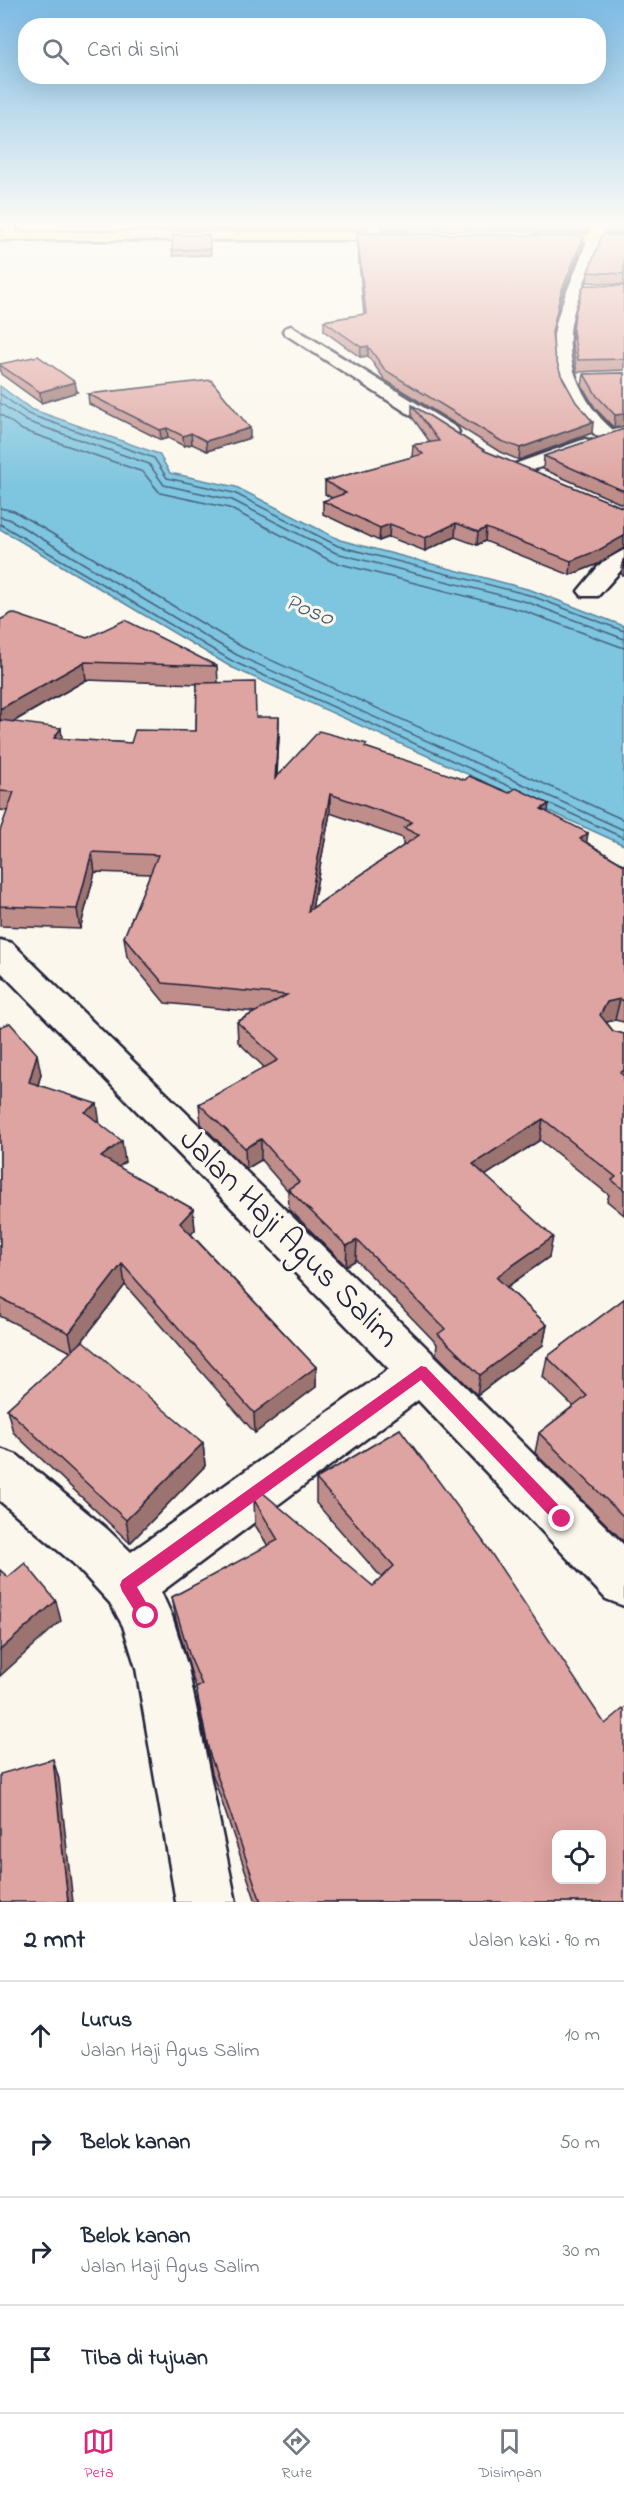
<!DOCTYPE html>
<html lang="id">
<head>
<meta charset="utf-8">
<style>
  :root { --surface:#fff; --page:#f6f6f7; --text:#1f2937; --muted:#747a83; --line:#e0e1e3; --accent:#db2777 }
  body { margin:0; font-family:"Indie Flower",sans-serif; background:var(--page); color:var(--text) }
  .controls { position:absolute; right:18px; bottom:18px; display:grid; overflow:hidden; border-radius:12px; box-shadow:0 6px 24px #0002 }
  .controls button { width:54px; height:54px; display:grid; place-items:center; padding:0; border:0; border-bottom:2px solid var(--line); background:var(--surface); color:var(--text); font:30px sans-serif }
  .stop { position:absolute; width:18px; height:18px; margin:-14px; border:4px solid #db2777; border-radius:50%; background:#fff }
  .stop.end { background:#db2777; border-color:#fff; box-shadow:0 2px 6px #0008 }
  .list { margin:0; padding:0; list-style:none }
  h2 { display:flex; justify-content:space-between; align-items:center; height:78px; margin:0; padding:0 24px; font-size:26px }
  h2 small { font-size:20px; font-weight:400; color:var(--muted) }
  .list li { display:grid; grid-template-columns:39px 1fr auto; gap:18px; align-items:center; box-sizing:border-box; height:108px; padding:0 24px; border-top:2px solid var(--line) }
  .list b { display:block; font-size:22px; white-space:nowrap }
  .list p { margin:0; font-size:20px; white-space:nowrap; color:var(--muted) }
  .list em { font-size:20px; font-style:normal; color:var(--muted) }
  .icon { flex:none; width:33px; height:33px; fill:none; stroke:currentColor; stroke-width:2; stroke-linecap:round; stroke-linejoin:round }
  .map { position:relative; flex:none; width:624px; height:1902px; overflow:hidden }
  .search { position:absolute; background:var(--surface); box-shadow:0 6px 24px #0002; left:18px; right:18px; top:18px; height:66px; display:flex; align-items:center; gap:15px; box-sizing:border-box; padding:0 21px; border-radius:24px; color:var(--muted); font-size:22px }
  .sheet { height:510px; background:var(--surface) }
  nav { display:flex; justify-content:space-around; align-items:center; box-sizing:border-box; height:84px; border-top:2px solid var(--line); background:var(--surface); font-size:16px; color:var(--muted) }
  nav a { display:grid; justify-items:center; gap:3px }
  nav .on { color:var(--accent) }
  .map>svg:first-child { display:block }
  .water { fill:#7ec5df; stroke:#59849d; stroke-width:1.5 }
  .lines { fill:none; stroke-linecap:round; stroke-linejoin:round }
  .shore { stroke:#47637d; stroke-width:1.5 }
  .street-casing { stroke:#22223b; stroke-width:5 }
  .highway-casing { stroke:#22223b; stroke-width:5 }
  .street { fill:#fbf7ec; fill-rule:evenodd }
  .highway { fill:#f7e281; fill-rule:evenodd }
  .wall { fill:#bf8d8a; stroke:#22223b; stroke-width:1.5; fill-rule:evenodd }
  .shaded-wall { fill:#9b7371; stroke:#22223b; stroke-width:1.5 }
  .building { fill:#dea4a1; stroke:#22223b; stroke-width:1.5; fill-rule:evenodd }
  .route { fill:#db2777 }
  .labels { text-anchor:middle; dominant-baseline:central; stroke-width:6; stroke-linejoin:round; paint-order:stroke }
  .far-water-label { font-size:24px; font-style:italic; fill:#425b74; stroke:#fbf7ec }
  .near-street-label { font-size:33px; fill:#22223b; stroke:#fbf7ec }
</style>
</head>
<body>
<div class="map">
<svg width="624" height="1902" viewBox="0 0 624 1902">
  <rect width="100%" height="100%" fill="#fbf7ec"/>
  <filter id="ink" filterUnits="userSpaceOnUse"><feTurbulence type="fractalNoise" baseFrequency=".0167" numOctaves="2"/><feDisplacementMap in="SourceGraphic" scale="12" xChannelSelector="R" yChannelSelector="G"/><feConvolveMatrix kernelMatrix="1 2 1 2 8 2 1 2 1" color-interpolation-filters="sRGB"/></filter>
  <g filter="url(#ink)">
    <polygon class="water" points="0,386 31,409 159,454 170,473 236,487 340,540 531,590 624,626 624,845 231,667 0,529"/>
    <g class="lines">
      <g class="shore">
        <polyline points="0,394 28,414 154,458 167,478 234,493 338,546 529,595 624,631"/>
        <polyline points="0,403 26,421 149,464 164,485 232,500 336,553 527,602 624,639"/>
        <polyline points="0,414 22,430 143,472 160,493 229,508 333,562 524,611 624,648"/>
        <polyline points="0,508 14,511 242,647 624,820"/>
        <polyline points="0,517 9,519 237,655 624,830"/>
        <polyline points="0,524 234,662 513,788"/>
        <polyline points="550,804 624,838"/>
      </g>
      <g class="street-casing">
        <g id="street">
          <polygon points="3,223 16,223 16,239 6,239"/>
          <polygon points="370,223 383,223 377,239 372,240 365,236"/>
          <path d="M592,223H606C592,279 555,318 576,377C584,398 596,416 613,430L624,428V440C600,443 593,435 579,416C523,339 573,298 592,223Z"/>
          <polygon points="291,326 457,428 459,432 450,438 443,436 285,334 283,331 285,328"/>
          <polygon points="585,439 592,441 595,445 592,449 516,476 509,474 506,470 509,466"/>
          <polygon points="624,550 624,567 598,596 582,596 578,591 602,562"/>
          <polygon points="0,940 12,943 437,1358 624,1545 624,1606 606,1599 418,1400 161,1592 172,1616 188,1668 236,1902 176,1902 136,1668 123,1626 110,1603 73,1563 0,1501 0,1449 17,1455 107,1529 131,1552 389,1369 0,971"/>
        </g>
      </g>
      <g class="highway-casing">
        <g id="highway">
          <polygon points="0,232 403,232 410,236 403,240 0,240"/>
          <polygon points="539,234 624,235 624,243 534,241 534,235"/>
        </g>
      </g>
      <use href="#street" class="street"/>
      <use href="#highway" class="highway"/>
    </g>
    <g class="wall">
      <polygon points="106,223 367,223 365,229 171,228"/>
      <polygon points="383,223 590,223 587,232 383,230"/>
      <polygon points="606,223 624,223 624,233 605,232"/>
      <polygon points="357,233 583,245 559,302 553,335 554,353 561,375 592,433 519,460 500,452 385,380 368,356 360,357 324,331 324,321 364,314 357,242"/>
      <polygon points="624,235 624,285 587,282 588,272"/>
      <polygon points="210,249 211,255 173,256 172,250"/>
      <polygon points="624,286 624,370 577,372 572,343 575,313"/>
      <polygon points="0,364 77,392 41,403 1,374"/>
      <polygon points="624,373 624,426 614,428 595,408 582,386 584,374"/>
      <polygon points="88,394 250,438 207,451 192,444 184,446 168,438 161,440 89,404"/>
      <polygon points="412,405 485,451 624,508 624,548 598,564 570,575 485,541 477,545 455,537 425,551 389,537 379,541 323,514 323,501 332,498 325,494 325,481 412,457 413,445 430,442 412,417"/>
      <polygon points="624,429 624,505 543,469 544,456"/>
      <polygon points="624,559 624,576 621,574 623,560"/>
      <path d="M0,620L87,638L217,666L218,682L256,717L279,736L277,777L367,748L548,813L586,842L624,865V1022L615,1020L606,1022L613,1031L624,1034V1215L607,1201L609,1195L540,1140L485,1175L549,1257L507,1287L547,1325L543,1345L477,1395L436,1354L437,1344L356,1260L346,1266L289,1209L288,1191L261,1160L246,1169L201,1124L199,1104L265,1068L238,1042L237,1022L255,1012L165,1003L127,957L124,937L150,874L95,872L80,929L0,926V832L8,811L0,810ZM86,680L197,684L196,731L131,743L62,739L13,722ZM330,813L403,838V846L312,908Z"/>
      <polygon points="0,1027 41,1074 38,1085 100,1125 125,1162 118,1167 193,1209 195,1230 191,1234 316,1367 316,1387 255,1433 125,1285 80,1344 203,1443 205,1466 130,1543 13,1432 7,1409 71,1352 0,1316"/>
      <polygon points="624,1299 624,1542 535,1453 539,1433 573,1406 543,1377 547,1357"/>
      <polygon points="400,1429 624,1902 256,1902 212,1773 199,1709 196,1687 193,1679 176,1620 172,1597 268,1546 255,1525 254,1500 373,1586 382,1578 316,1503 316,1479"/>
    </g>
    <g class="shaded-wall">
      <polygon points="584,236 583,245 559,302 551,342 561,292"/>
      <polygon points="368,346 368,356 360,357 361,347"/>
      <polygon points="75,382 77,392 41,403 40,392"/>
      <polygon points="624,414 624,426 614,428 615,415"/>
      <polygon points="593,422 592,433 519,460 520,448"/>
      <polygon points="167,428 168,438 161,440 160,430"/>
      <polygon points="250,428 250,438 207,451 206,441"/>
      <polygon points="191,433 192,444 184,446 183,436"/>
      <polygon points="456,523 455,537 425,551 425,538"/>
      <polygon points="390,524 389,537 379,541 380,528"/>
      <polygon points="486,528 485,541 477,545 478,532"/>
      <polygon points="624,536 624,548 598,564 570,575 571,561"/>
      <polygon points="84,662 86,680 0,729 0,709"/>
      <polygon points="279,717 279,736 275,799 275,779"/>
      <polygon points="61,728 63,747 54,738"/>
      <polygon points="330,794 330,813 308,931 308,911"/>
      <polygon points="549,804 546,823 541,809"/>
      <polygon points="588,833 585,853 580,839"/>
      <polygon points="92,852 95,872 80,929 77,909"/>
      <polygon points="620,999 615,1020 603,1023 600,1015 607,1002"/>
      <polygon points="37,1054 41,1074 33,1103 29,1082"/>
      <polygon points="97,1104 100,1125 85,1112"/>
      <polygon points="543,1119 540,1140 471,1185 473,1164"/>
      <polygon points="261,1139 261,1160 246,1169 245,1148"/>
      <polygon points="122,1141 125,1162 104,1178 101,1157"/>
      <polygon points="193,1209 195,1230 182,1244 180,1223"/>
      <polygon points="553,1237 549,1257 493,1297 496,1277"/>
      <polygon points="357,1240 356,1260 346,1266 347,1246"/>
      <polygon points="122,1264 125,1285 73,1353 69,1333"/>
      <polygon points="547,1325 543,1345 477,1395 480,1375"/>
      <polygon points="316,1367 316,1387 255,1433 254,1413"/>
      <polygon points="203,1443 205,1466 130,1543 126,1520"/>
      <polygon points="56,1601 61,1621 0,1676 0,1650"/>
      <polygon points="53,1759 59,1779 73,1902 68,1902"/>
    </g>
    <g class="building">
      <polygon points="606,223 624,223 624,224"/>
      <polygon points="357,233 584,236 561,292 552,332 554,353 561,375 576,402 593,422 520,448 501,441 385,370 368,346 361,347 324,321 366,314"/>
      <polygon points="173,235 209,235 210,249 172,250"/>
      <polygon points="602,235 624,235 624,274 588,272"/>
      <polygon points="584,285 624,286 624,359 578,360 573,331 575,313"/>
      <polygon points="38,356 75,382 40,392 0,365 0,364"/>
      <polygon points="624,373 624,414 615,415 597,396 584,374"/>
      <polygon points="211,380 250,428 206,441 191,433 183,436 167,428 160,430 88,394"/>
      <polygon points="412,405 485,451 624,508 624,536 599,550 571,561 486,528 478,532 456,523 425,538 390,524 380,528 323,501 346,493 325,481 423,454 413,445 439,441"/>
      <polygon points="624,429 624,491 544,456"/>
      <polygon points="12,613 87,638 125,620 217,666 84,662 0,709 0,620"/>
      <path d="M255,682L256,717H279L275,779L319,731L367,744L365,747L465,780L469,776L509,793L516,788L549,804L541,809L588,833L580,839L624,865V1001L620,999L607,1002L600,1015L613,1031L624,1034V1070L620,1073L624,1076V1190L612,1180L616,1177L543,1119L473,1164L553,1237L496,1277L547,1325L480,1375L438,1334L445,1329L357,1240L347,1246L288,1189L299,1182L261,1139L245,1148L199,1104L278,1060L237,1022L287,995L163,983L124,937L158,855L92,852L77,909L0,906V831L14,792L0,791V720L61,728L54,738L131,743L135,730L196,731L197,683ZM330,794L412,822L404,828L419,835L308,911Z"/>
      <polygon points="10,1023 37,1054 29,1082 97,1104 85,1112 122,1141 101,1157 193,1209 180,1223 316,1367 254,1413 122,1264 69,1333 0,1298 0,1027"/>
      <polygon points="624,1299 624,1517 539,1433 587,1396 547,1357"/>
      <polygon points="83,1341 203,1443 126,1520 7,1409"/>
      <path d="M400,1429L483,1541L605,1724L624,1708V1902H290V1901L288,1902H261L209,1752L196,1688L202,1685L190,1657L172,1597L278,1540L254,1500L263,1493L373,1586L394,1566L316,1479ZM556,1834H602V1880H556Z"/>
      <polygon points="25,1563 56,1601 0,1650 0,1570 8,1577"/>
      <polygon points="53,1759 68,1902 0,1902 0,1774"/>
    </g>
  </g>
  <linearGradient id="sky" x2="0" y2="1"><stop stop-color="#7dbbe4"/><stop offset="0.46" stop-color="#fdfbf6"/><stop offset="1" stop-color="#fdfbf6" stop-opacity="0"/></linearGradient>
  <rect width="624" height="489" fill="url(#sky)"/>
  <polygon class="route" points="421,1366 426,1367 567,1514 569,1519 567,1524 557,1524 421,1380 137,1587 154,1616 151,1621 146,1623 141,1621 122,1591 120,1585 122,1580"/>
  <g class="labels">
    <g class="far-water-label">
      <text transform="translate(309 611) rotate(22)">Poso</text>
    </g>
    <g class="near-street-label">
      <text transform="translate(288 1239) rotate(45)">Jalan Haji Agus Salim</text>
    </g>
  </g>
</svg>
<div class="controls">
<button><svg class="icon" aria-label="locate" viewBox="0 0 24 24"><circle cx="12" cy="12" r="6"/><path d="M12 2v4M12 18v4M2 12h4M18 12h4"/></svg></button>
</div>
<div class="stop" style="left:146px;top:1616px"></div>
<div class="stop end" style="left:562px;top:1519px"></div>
<div class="search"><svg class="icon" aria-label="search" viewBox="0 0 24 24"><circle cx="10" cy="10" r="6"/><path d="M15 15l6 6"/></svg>Cari di sini</div>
</div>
<section class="sheet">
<h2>2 mnt<small>Jalan kaki · 90 m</small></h2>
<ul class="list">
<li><svg class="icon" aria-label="ahead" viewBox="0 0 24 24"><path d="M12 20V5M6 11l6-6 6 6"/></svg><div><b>Lurus</b><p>Jalan Haji Agus Salim</p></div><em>10 m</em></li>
<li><svg class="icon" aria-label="right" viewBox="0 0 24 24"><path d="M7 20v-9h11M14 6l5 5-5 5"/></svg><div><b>Belok kanan</b></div><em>50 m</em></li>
<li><svg class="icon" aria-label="right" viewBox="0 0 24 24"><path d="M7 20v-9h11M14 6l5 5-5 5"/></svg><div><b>Belok kanan</b><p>Jalan Haji Agus Salim</p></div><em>30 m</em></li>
<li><svg class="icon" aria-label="arrive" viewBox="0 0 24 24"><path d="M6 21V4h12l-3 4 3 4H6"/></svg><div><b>Tiba di tujuan</b></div></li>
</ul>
</section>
<nav>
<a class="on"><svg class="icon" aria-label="map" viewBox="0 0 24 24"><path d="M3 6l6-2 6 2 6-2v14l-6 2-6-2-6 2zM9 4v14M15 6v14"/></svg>Peta</a>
<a><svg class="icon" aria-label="directions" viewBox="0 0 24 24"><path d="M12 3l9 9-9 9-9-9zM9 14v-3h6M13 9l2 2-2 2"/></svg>Rute</a>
<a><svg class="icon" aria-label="saved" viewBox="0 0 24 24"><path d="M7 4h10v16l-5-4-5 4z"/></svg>Disimpan</a>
</nav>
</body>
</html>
